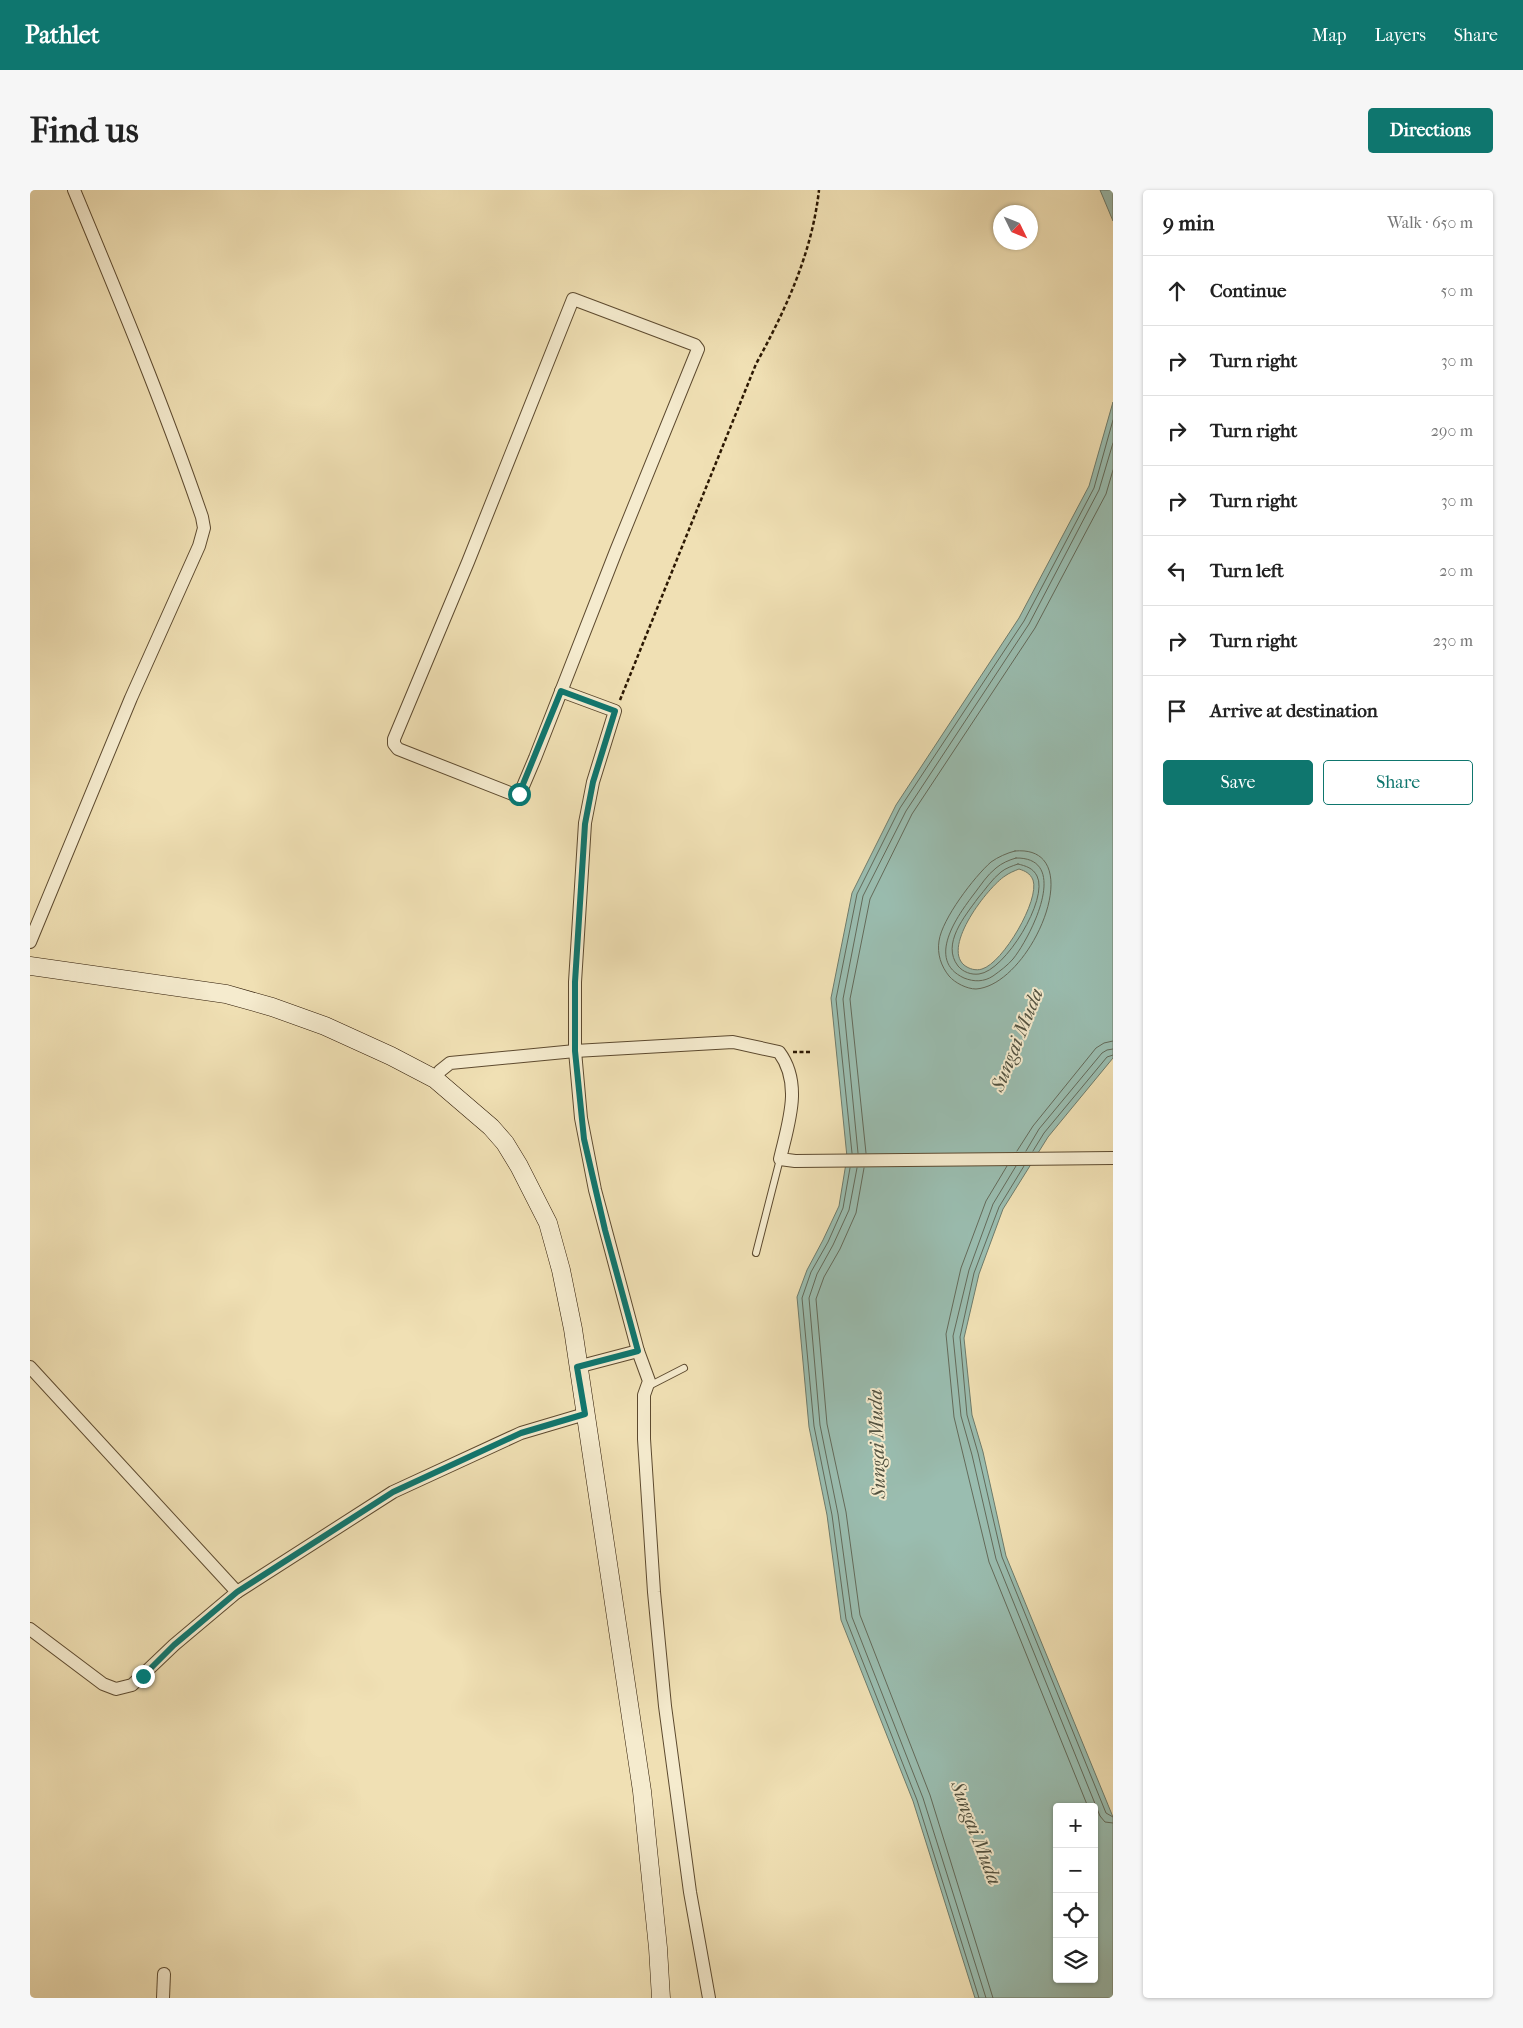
<!DOCTYPE html>
<html lang="en">
<head>
<meta charset="utf-8">
<style>
  :root { --surface:#fff; --page:#f6f6f6; --text:#222; --muted:#767676; --line:#e0e0e0; --accent:#0f766e }
  body { margin:0; font-family:"IM FELL French Canon",serif; background:var(--page); color:var(--text) }
  .controls { position:absolute; right:15px; bottom:15px; display:grid; overflow:hidden; border-radius:5px; box-shadow:0 1px 4px #0004 }
  .controls button { width:45px; height:45px; display:grid; place-items:center; padding:0; border:0; border-bottom:1px solid var(--line); background:var(--surface); color:var(--text); font:25px sans-serif }
  .compass { position:absolute; left:963px; top:15px; width:45px; height:45px; border-radius:50%; background:var(--surface); box-shadow:0 1px 4px #0004; rotate:133deg }
  .stop { position:absolute; width:15px; height:15px; margin:-11px; border:4px solid #0f766e; border-radius:50%; background:#fff }
  .stop.end { background:#0f766e; border-color:#fff; box-shadow:0 1px 5px #0008 }
  .list { margin:0; padding:0; list-style:none }
  h2 { display:flex; justify-content:space-between; align-items:center; height:65px; margin:0; padding:0 20px; font-size:21px }
  h2 small { font-size:16px; font-weight:400; color:var(--muted) }
  .list li { display:grid; grid-template-columns:32px 1fr auto; gap:15px; align-items:center; box-sizing:border-box; height:70px; padding:0 20px; border-top:1px solid var(--line) }
  .list b { display:block; font-size:19px; white-space:nowrap }
  .list em { font-size:16px; font-style:normal; color:var(--muted) }
  .actions { display:flex; gap:10px; padding:15px 20px }
  .actions a { flex:1; padding:11px 0; border:1px solid var(--accent); border-radius:5px; text-align:center; font-size:18px; color:var(--accent) }
  .actions .main { background:var(--accent); color:#fff }
  .icon { flex:none; width:28px; height:28px; fill:none; stroke:currentColor; stroke-width:2; stroke-linecap:round; stroke-linejoin:round }
  .map { position:relative; flex:none; width:1083px; height:1808px; overflow:hidden; border-radius:5px }
  header { display:flex; align-items:center; gap:30px; box-sizing:border-box; height:70px; padding:0 25px; background:var(--accent); color:#fff }
  header strong { font-size:24px }
  nav { display:flex; gap:28px; margin-inline-start:auto; font-size:18px }
  .intro { display:flex; align-items:center; justify-content:space-between; box-sizing:border-box; height:120px; padding:0 30px }
  h1 { margin:0; font-size:35px }
  .button { padding:12px 22px; border-radius:5px; background:var(--accent); color:#fff; font-size:18px; font-weight:700 }
  main { display:flex; gap:30px; padding:0 30px }
  aside { flex:1; background:var(--surface); border-radius:5px; box-shadow:0 1px 4px #0004 }
  .map>svg:first-child { display:block }
  .water { fill:#9abdb0; stroke:#6e7b6b; fill-rule:evenodd }
  .lines { fill:none; stroke-linecap:round; stroke-linejoin:round }
  .shore { stroke:#636a5a; stroke-width:1 }
  .lane-casing { stroke:#5d4a2f; stroke-width:8 }
  .street-casing { stroke:#5d4a2f; stroke-width:14 }
  .secondary-casing { stroke:#2c1803; stroke-width:19 }
  .path { stroke:#2c1803; stroke-width:2.5; stroke-dasharray:4 2.5; stroke-linecap:butt }
  .lane { stroke:#f5ebce; stroke-width:6 }
  .street { stroke:#f5ebce; stroke-width:12 }
  .secondary { stroke:#f5ebce; stroke-width:18 }
  .route { stroke:#0f766e; stroke-width:6 }
  .labels { text-anchor:middle; dominant-baseline:central; stroke-width:4; stroke-linejoin:round; paint-order:stroke }
  .water-label { font-size:20px; font-style:italic; fill:#525240; stroke:#f5ebce }
</style>
</head>
<body>
<header>
<strong>Pathlet</strong>
<nav><a>Map</a><a>Layers</a><a>Share</a></nav>
</header>
<div class="intro"><h1>Find us</h1><a class="button">Directions</a></div>
<main>
<div class="map">
<svg width="1083" height="1808" viewBox="0 0 1083 1808">
  <rect width="100%" height="100%" fill="#f0e0b4"/>
  <filter id="stains"><feTurbulence type="fractalNoise" baseFrequency=".004" numOctaves="4"/><feColorMatrix values="0 0 0 0 .2 0 0 0 0 .09 0 0 0 0 .02 0 0 0 .5 -.17"/></filter>
  <radialGradient id="worn" r=".72"><stop offset=".6" stop-color="#630" stop-opacity="0"/><stop offset="1" stop-color="#630" stop-opacity=".3"/></radialGradient>
  <g class="water">
    <polygon points="1070,0 1083,0 1083,31"/>
    <path d="M1083,212V868L1018,947L973,1019L949,1084L934,1148L942,1225L953,1262L976,1366L1083,1627V1808H945L883,1611L811,1430L797,1325L779,1237L767,1107L777,1080L793,1050L809,1016L817,967L801,808L822,703L866,615L989,428L1059,296ZM989,679C995,681 1000,683 1003,690C1010,710 973,773 952,779C946,781 939,779 934,775C912,756 958,697 975,686C979,683 984,681 989,679ZM1027,1617H1064V1789H1027Z"/>
  </g>
  <g class="lines">
    <g class="shore">
      <path d="M985,661C1061,654 1002,795 946,799C937,799 925,793 919,786C911,776 907,764 909,751C912,729 944,687 961,672C968,667 977,663 985,661Z"/>
      <path d="M986,668C1042,667 1000,748 983,769C978,775 970,781 963,786C954,792 944,792 934,788C895,770 928,725 944,704C951,695 957,685 966,678C972,673 979,670 986,668Z"/>
      <path d="M988,674C996,676 1003,678 1007,686C1019,709 975,781 949,784C941,785 933,782 928,776C911,754 935,726 948,708C955,700 962,689 971,682C976,678 982,676 988,674Z"/>
      <polyline points="987,961 1003,936 1066,858 1074,853 1083,851"/>
      <polyline points="996,961 1009,939 1072,863 1077,860 1083,859"/>
      <polyline points="1003,961 1014,943 1077,867 1083,865"/>
      <polyline points="822,963 806,809 827,704 870,618 994,431 1064,298 1083,230"/>
      <polyline points="828,963 813,809 833,706 876,621 999,434 1069,300 1083,253"/>
      <polyline points="836,963 820,809 840,709 882,624 1005,438 1076,304 1083,280"/>
      <polyline points="977,976 956,1011 931,1078 916,1144 924,1227 959,1372 1058,1617"/>
      <polyline points="986,976 963,1014 939,1080 923,1146 931,1226 942,1265 966,1369 1070,1626 1075,1632 1083,1633"/>
      <polyline points="994,976 969,1017 944,1083 930,1147 937,1225 948,1263 972,1367 1076,1623 1083,1627"/>
      <polyline points="820,978 813,1018 798,1052 781,1082 772,1108 784,1236 802,1325 816,1429 887,1610 949,1808"/>
      <polyline points="827,978 819,1020 803,1055 787,1084 779,1108 790,1235 808,1324 822,1427 893,1608 956,1808"/>
      <polyline points="834,978 826,1023 810,1059 794,1087 786,1109 797,1234 816,1322 830,1425 900,1605 963,1808"/>
    </g>
    <g class="lane-casing">
      <g id="lane">
        <polyline points="726,1063 750,969"/>
        <polyline points="617,1197 654,1178"/>
      </g>
    </g>
    <g class="street-casing">
      <g id="street">
        <polygon points="543,109 665,155 668,159 586,361 505,568 491,601 485,605 368,559 364,554 364,549 438,372"/>
        <polyline points="531,501 585,521 563,592 555,633 545,792 545,861 551,928 565,1000 608,1161 619,1191 614,1205 614,1249 624,1402 635,1516 660,1702 679,1808"/>
        <path d="M0,752L101,508L169,356L174,338L172,327C134,216 89,108 44,0"/>
        <path d="M405,889L410,881L420,873L545,861L703,852L749,862C773,894 758,934 750,969L765,971L1083,968"/>
        <polyline points="0,1177 207,1402"/>
        <polyline points="547,1177 608,1161"/>
        <polyline points="0,1439 73,1494 86,1499 102,1495 144,1455 207,1402 363,1302 491,1243 555,1224"/>
        <polyline points="133,1808 134,1784"/>
      </g>
    </g>
    <g class="secondary-casing">
      <polyline id="secondary" points="0,776 196,804 242,817 295,836 361,866 405,889 461,937 475,953 489,976 518,1033 531,1080 543,1139 612,1601 628,1758 631,1808"/>
    </g>
    <g class="path">
      <path d="M590,510L726,174C756,119 782,63 789,0"/>
      <polyline points="763,862 780,862"/>
    </g>
    <use href="#lane" class="lane"/>
    <use href="#street" class="street"/>
    <use href="#secondary" class="secondary"/>
  </g>
  <g class="lines">
    <polyline class="route" points="113,1486 144,1455 207,1402 363,1302 491,1243 555,1224 547,1177 608,1161 575,1040 554,949 545,861 545,792 555,634 563,592 585,521 531,501 489,604"/>
  </g>
  <g class="labels">
    <g class="water-label">
      <text transform="translate(987 850) rotate(-68)">Sungai Muda</text>
      <text transform="translate(847 1254) rotate(-92)">Sungai Muda</text>
      <text transform="translate(946 1643) rotate(69)">Sungai Muda</text>
    </g>
  </g>
  <rect width="100%" height="100%" filter="url(#stains)"/>
  <rect width="100%" height="100%" fill="url(#worn)"/>
</svg>
<div class="controls">
<button>+</button>
<button>−</button>
<button><svg class="icon" aria-label="locate" viewBox="0 0 24 24"><circle cx="12" cy="12" r="6"/><path d="M12 2v4M12 18v4M2 12h4M18 12h4"/></svg></button>
<button><svg class="icon" aria-label="layers" viewBox="0 0 24 24"><path d="M12 4l9 5-9 5-9-5zM3 14l9 5 9-5"/></svg></button>
</div>
<svg class="compass" viewBox="-18 -18 36 36"><path d="M0-13l5 13h-10z" fill="#e53935"/><path d="M0 13l5-13h-10z" fill="#767676"/></svg>
<div class="stop" style="left:489px;top:604px"></div>
<div class="stop end" style="left:113px;top:1486px"></div>
</div>
<aside>
<h2>9 min<small>Walk · 650 m</small></h2>
<ul class="list">
<li><svg class="icon" aria-label="ahead" viewBox="0 0 24 24"><path d="M12 20V5M6 11l6-6 6 6"/></svg><div><b>Continue</b></div><em>50 m</em></li>
<li><svg class="icon" aria-label="right" viewBox="0 0 24 24"><path d="M7 20v-9h11M14 6l5 5-5 5"/></svg><div><b>Turn right</b></div><em>30 m</em></li>
<li><svg class="icon" aria-label="right" viewBox="0 0 24 24"><path d="M7 20v-9h11M14 6l5 5-5 5"/></svg><div><b>Turn right</b></div><em>290 m</em></li>
<li><svg class="icon" aria-label="right" viewBox="0 0 24 24"><path d="M7 20v-9h11M14 6l5 5-5 5"/></svg><div><b>Turn right</b></div><em>30 m</em></li>
<li><svg class="icon" aria-label="left" viewBox="0 0 24 24"><path d="M17 20v-9H6M10 6l-5 5 5 5"/></svg><div><b>Turn left</b></div><em>20 m</em></li>
<li><svg class="icon" aria-label="right" viewBox="0 0 24 24"><path d="M7 20v-9h11M14 6l5 5-5 5"/></svg><div><b>Turn right</b></div><em>230 m</em></li>
<li><svg class="icon" aria-label="arrive" viewBox="0 0 24 24"><path d="M6 21V4h12l-3 4 3 4H6"/></svg><div><b>Arrive at destination</b></div></li>
</ul>
<div class="actions"><a class="main">Save</a><a>Share</a></div>
</aside>
</main>
</body>
</html>
